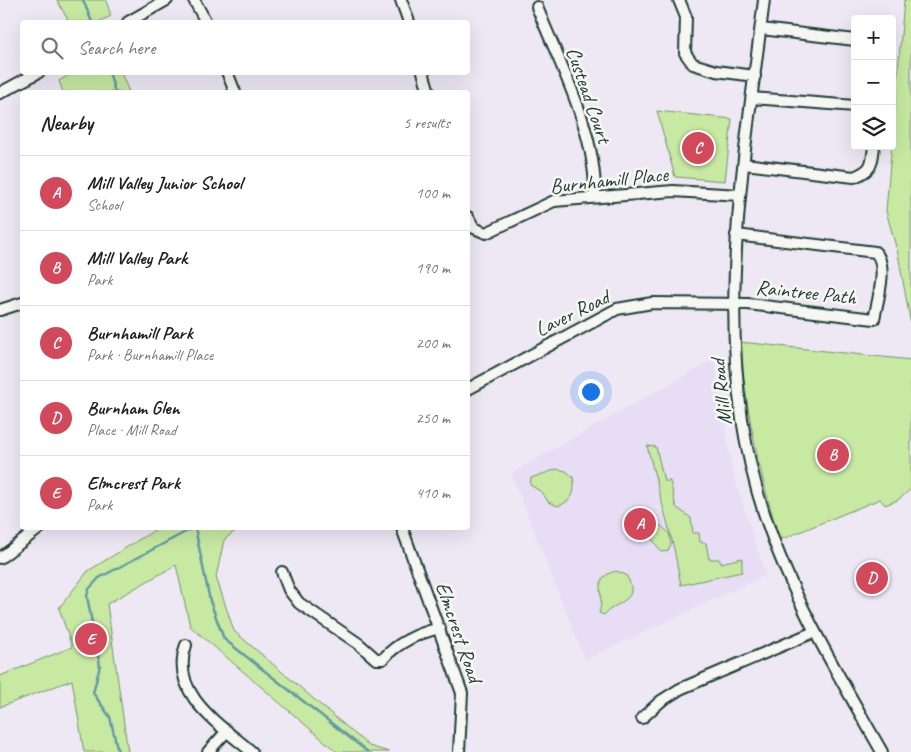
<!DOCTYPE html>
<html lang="en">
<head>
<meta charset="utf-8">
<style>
  :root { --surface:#fff; --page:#f6f6f6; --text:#222; --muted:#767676; --line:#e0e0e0; --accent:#d1495b }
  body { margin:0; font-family:Caveat,sans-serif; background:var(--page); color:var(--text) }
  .controls { position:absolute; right:15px; top:15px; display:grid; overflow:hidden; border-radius:5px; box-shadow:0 5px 20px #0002 }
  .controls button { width:45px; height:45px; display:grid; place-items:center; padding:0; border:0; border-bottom:1px solid var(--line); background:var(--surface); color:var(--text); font:25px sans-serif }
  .you { position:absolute; left:590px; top:391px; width:18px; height:18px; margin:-12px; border:4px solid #fff; border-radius:50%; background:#1a73e8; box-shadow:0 0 0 8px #1a73e833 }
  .badge { display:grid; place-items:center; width:32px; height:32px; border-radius:50%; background:var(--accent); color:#fff; font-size:16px; font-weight:700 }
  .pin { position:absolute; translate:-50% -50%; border:2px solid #fff; box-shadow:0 1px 5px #0006 }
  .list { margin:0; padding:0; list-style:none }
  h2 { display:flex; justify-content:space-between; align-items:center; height:65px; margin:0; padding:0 20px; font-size:21px }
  h2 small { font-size:16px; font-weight:400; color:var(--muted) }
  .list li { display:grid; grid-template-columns:32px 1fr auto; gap:15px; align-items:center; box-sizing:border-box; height:75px; padding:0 20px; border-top:1px solid var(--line) }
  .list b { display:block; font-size:19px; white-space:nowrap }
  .list p { margin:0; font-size:16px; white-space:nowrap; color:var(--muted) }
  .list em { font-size:16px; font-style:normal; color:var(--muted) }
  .icon { flex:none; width:28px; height:28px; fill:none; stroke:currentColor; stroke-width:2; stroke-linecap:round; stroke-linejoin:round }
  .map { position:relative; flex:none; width:911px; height:752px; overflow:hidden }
  .search { position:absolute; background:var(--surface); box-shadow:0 5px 20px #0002; left:20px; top:20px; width:450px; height:55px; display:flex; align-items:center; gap:12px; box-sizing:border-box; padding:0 18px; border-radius:5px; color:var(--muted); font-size:19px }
  .panel { position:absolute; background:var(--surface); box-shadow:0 5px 20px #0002; left:20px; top:90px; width:450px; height:440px; border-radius:5px }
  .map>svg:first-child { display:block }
  .built { fill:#e7def5 }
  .green { fill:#c7e9a2; stroke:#73936b }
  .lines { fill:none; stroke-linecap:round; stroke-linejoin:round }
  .stream { stroke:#6299a5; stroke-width:2.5 }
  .minor-casing { stroke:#1f3d34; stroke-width:14 }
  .minor { stroke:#f6f6f2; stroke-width:10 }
  .labels { text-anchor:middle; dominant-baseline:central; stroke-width:5; stroke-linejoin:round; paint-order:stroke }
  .street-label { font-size:21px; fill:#1f3d34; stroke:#f6f6f2 }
</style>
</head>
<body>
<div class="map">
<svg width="911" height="752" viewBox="0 0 911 752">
  <rect width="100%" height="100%" fill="#ede8f4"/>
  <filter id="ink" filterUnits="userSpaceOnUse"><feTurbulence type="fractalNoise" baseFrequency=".02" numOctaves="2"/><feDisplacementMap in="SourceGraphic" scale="10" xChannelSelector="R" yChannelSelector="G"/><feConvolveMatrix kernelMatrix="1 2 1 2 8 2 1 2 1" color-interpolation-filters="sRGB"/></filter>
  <g filter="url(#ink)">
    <polygon class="built" points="714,359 733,474 766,575 585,660 511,473"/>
    <g class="green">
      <polygon points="57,0 106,0 111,16 98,22 69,22"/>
      <polygon points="904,0 911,0 911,325 898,254 886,211"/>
      <polygon points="74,72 121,73 129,92 63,92 59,81"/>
      <polygon points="657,111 732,119 725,181 675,177"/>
      <path d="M740,342L911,360V489L898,500L885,505L880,499L780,540C759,473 746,412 740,342Z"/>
      <polygon points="647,446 656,447 664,481 670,481 676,507 691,518 693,533 699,533 700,542 706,543 709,559 719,559 721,563 742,558 742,572 681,585 673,544"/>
      <path d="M557,469L566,471L573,477C576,492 573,501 558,506L548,502L542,492L530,485L531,478Z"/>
      <polygon points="660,525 669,533 671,544 668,551 661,552 651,537 655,526"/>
      <polygon points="158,528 239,528 224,540 216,577 234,631 369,746 389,752 337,752 190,626 176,565 107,604 128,752 84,752 72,680 0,707 0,676 72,647 59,608 88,571"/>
      <path d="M616,571L626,575C642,602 617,600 604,615L599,613C606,595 589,578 616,571Z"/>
    </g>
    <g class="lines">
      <g class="stream">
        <polyline points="83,0 92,22"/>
        <polyline points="109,72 115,92"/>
        <polyline points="195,528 210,601 224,639 368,752"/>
        <polyline points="118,752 110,717 93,693 100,666 87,596 89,589 99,578 193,528"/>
      </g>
      <g class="minor-casing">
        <g id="minor">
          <polyline points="194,0 206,22"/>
          <polyline points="401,0 409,22"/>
          <polyline points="679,0 686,17 685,53 693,64 716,71 755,76"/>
          <path d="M764,0C743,172 708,350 766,519C794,602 839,676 882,752"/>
          <path d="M537,7C561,67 596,131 595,196"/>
          <polyline points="128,22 167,0"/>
          <polyline points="761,29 855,40"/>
          <polyline points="227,72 235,92"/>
          <polyline points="423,72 429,92"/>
          <polyline points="0,93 39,72"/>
          <polyline points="752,98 855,106"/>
          <path d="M744,164L854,177C872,170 872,165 874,146"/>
          <polyline points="468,217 474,228 486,233 554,201 673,191 740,195"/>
          <polyline points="0,310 22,303"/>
          <path d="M468,389L617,309L652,303L748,304L874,319C877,303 889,264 875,252L736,235"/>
          <polyline points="402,528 462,693 459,752"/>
          <polyline points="0,558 40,528"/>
          <path d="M282,572L289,590L299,603L359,644L376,659H383C397,643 419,633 440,628"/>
          <path d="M186,645C169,694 219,724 252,752"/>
          <polyline points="642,718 661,701 680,689 814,632"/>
          <polyline points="208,752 227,731"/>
        </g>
      </g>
      <use href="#minor" class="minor"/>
    </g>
  </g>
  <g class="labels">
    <g class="street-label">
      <text transform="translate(589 95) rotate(71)">Custead Court</text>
      <text transform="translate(609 180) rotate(-6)">Burnhamill Place</text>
      <text transform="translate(806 292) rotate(6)">Raintree Path</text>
      <text transform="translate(572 313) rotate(-26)">Laver Road</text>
      <text transform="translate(721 392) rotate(-96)">Mill Road</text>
      <text transform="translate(459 632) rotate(71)">Elmcrest Road</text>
    </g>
  </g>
</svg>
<div class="controls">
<button>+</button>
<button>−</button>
<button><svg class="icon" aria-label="layers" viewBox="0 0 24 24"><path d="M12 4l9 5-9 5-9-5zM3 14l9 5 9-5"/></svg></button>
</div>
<div class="you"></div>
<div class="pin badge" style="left:640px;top:524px">A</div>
<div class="pin badge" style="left:833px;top:455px">B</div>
<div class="pin badge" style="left:698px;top:148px">C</div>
<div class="pin badge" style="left:872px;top:578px">D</div>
<div class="pin badge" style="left:91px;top:639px">E</div>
<div class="search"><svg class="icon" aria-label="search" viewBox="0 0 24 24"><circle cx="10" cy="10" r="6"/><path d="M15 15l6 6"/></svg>Search here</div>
<section class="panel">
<h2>Nearby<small>5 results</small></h2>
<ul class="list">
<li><span class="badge">A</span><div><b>Mill Valley Junior School</b><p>School</p></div><em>100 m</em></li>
<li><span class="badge">B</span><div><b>Mill Valley Park</b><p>Park</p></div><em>190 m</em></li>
<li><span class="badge">C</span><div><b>Burnhamill Park</b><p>Park · Burnhamill Place</p></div><em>200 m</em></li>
<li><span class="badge">D</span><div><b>Burnham Glen</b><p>Place · Mill Road</p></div><em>250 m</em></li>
<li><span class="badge">E</span><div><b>Elmcrest Park</b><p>Park</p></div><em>410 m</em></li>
</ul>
</section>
</div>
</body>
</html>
